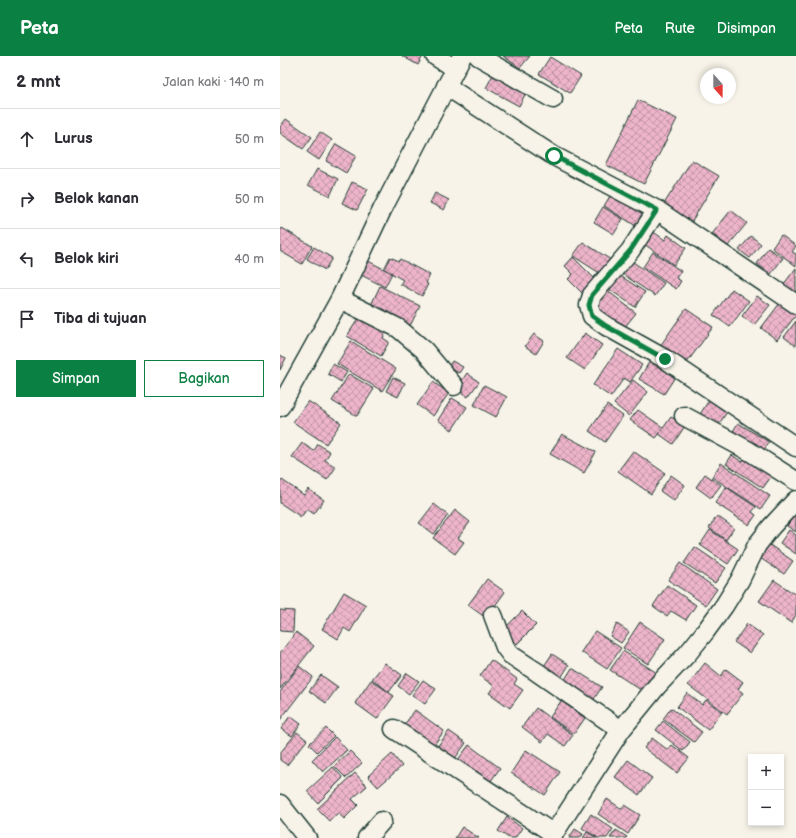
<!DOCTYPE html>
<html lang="id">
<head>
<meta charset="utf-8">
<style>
  :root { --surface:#fff; --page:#f7f7f7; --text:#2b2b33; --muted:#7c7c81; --line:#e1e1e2; --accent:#0b8043 }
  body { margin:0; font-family:"Balsamiq Sans",sans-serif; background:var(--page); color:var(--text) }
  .controls { position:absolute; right:12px; bottom:12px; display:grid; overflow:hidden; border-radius:0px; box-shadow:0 2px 6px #0003 }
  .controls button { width:36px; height:36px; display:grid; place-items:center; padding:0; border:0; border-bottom:1px solid var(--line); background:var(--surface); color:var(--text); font:20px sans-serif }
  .compass { position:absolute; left:420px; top:12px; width:36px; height:36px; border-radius:50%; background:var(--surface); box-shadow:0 2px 6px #0003; rotate:159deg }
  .stop { position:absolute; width:12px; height:12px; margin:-9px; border:3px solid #0b8043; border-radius:50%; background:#fff }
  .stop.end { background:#0b8043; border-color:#fff; box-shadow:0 1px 4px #0008 }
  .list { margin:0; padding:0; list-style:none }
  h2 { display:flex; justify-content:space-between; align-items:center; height:52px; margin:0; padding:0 16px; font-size:17px }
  h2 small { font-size:13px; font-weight:400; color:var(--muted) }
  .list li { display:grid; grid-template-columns:26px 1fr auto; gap:12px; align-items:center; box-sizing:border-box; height:60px; padding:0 16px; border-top:1px solid var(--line) }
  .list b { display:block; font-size:15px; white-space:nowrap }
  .list em { font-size:13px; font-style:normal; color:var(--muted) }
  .actions { display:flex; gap:8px; padding:12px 16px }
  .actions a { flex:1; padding:9px 0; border:1px solid var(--accent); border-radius:0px; text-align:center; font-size:14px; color:var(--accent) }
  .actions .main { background:var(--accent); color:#fff }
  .icon { flex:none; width:22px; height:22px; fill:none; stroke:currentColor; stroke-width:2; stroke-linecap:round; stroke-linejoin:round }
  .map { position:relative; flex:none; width:516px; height:782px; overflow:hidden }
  header { display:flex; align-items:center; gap:24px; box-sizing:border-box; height:56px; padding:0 20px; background:var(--accent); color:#fff }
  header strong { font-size:19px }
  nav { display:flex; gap:22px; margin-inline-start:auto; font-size:14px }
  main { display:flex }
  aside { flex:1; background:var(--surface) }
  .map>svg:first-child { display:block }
  .building { fill:url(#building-cross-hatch); stroke:#1f3d34 }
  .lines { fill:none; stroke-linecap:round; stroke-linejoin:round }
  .minor-casing { stroke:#1f3d34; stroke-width:21 }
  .minor { stroke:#f7f3e8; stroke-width:18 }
  .route { stroke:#0b8043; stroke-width:5 }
</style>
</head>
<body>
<header>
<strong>Peta</strong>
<nav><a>Peta</a><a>Rute</a><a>Disimpan</a></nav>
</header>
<main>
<aside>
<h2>2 mnt<small>Jalan kaki · 140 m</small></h2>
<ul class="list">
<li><svg class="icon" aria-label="ahead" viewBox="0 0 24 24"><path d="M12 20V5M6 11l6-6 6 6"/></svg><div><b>Lurus</b></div><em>50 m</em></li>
<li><svg class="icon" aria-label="right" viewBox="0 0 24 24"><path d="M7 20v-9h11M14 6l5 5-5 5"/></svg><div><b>Belok kanan</b></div><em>50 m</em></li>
<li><svg class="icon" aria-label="left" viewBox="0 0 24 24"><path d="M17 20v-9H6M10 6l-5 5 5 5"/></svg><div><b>Belok kiri</b></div><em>40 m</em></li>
<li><svg class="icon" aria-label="arrive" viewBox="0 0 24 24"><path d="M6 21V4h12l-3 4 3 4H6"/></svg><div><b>Tiba di tujuan</b></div></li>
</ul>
<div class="actions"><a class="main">Simpan</a><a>Bagikan</a></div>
</aside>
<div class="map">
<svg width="516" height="782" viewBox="0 0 516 782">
  <defs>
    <pattern id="building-cross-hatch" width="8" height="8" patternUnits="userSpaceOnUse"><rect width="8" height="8" fill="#eeb5ca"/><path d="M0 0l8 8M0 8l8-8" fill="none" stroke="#c094a5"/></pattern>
  </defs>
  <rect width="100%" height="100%" fill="#f7f3e8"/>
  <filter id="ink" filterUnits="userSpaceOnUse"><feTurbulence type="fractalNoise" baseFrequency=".025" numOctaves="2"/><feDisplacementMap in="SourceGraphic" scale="8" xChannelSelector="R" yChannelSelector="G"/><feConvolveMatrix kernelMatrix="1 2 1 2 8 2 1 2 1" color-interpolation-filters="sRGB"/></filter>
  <g filter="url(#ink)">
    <g class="building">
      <polygon points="122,0 143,0 138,9"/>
      <polygon points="223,0 250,0 240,12"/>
      <polygon points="270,1 301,20 290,37 259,18"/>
      <polygon points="216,13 249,31 239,50 206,32"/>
      <polygon points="358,44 397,63 364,128 326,109"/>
      <polygon points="6,63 32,81 23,93 0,77 0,71"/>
      <polygon points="40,76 52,84 39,104 27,96"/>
      <polygon points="56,88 76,100 66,117 46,105"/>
      <polygon points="412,104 439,120 410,168 382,151"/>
      <polygon points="37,113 58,123 50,140 28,129"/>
      <polygon points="72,126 88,133 77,154 62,147"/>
      <polygon points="333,135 364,154 356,170 324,150"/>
      <polygon points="155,137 169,144 164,154 150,147"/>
      <polygon points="323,151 343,163 334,178 314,166"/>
      <polygon points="451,154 467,167 448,190 432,178"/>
      <polygon points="2,172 32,190 22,208 0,195 0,175"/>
      <polygon points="372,175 385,184 388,179 406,192 394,209 364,188"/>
      <polygon points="501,179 516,190 512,196 516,198 516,210 492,192"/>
      <polygon points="471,180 481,188 470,202 459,194"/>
      <polygon points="303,186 331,204 321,218 293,200"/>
      <polygon points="34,191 52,202 45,214 27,203"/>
      <polygon points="488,192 503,202 491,218 477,208"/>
      <polygon points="373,196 401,215 396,222 401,225 396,233 363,211"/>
      <polygon points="110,201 119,205 120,203 150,219 146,227 148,228 142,240 120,228 123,224 104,213"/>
      <polygon points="293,201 315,223 302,237 288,223 293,218 285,210"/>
      <polygon points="86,204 112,217 105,231 79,218"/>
      <polygon points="350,204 384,227 375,240 341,217"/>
      <polygon points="516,212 516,242 500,233"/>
      <polygon points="339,219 365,236 355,251 329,233"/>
      <polygon points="100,230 140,250 130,270 90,251"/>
      <polygon points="452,233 469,245 450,271 433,259"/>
      <polygon points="328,235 356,257 344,272 316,250"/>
      <polygon points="477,240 490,249 474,269 462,260"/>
      <polygon points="503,243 516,253 516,259 497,284 481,272"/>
      <polygon points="406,253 433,271 406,308 380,290"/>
      <polygon points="80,260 106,276 103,282 109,286 101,300 67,280"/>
      <polygon points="516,265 516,290 504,281"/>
      <polygon points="305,277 322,289 305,314 287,302"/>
      <polygon points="254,278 264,285 256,298 245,290"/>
      <polygon points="71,285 116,313 102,335 57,308"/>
      <polygon points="338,293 362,309 350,326 344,322 331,341 313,329"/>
      <polygon points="0,299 6,302 0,314"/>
      <polygon points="371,303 397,318 384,338 359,323"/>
      <polygon points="172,305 183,311 179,317 168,311"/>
      <polygon points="53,308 67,316 61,326 48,318"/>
      <polygon points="187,317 199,326 188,341 176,333"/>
      <polygon points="69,318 94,333 77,360 52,345"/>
      <polygon points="113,321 125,327 118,341 106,335"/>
      <polygon points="353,324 368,336 349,360 334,348"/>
      <polygon points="153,326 169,337 153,360 137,349"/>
      <polygon points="204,329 227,341 216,361 194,349"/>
      <polygon points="172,342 187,351 172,374 158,364"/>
      <polygon points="429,344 447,356 435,374 417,363"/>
      <polygon points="28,345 61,367 46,388 13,366"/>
      <polygon points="327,349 343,360 325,386 309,375"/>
      <polygon points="358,354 384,372 376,382 350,364"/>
      <polygon points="391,361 405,370 393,388 379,378"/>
      <polygon points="458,367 489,386 481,399 450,380"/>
      <polygon points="282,378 316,396 304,417 270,398"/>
      <polygon points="22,387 34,395 38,388 50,396 45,404 56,411 47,424 12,401"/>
      <polygon points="353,395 385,417 371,438 338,415"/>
      <polygon points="452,399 462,406 466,400 493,418 483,432 446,408"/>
      <polygon points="441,407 490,440 481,453 432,421"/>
      <polygon points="425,418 441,429 431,442 416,431"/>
      <polygon points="391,419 405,429 394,445 380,435"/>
      <polygon points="2,424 24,439 28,433 44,444 34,458 27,453 21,461 0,447 0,427"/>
      <polygon points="446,431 476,451 472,456 476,459 469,469 435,447"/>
      <polygon points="154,448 168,459 154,478 139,467"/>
      <polygon points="175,454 190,466 178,482 184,486 175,498 153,482"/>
      <polygon points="515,457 516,458 516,476 507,470"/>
      <polygon points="437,460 454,472 446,484 429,472"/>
      <polygon points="430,474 458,493 448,508 420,489"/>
      <polygon points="509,474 516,479 516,498 500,487"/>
      <polygon points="487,487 513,505 504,518 477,500"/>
      <polygon points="415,491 446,512 435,527 404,507"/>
      <polygon points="400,507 437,533 426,549 388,524"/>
      <polygon points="207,523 225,536 206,562 188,549"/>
      <polygon points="494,524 516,539 516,559 511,567 479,545"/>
      <polygon points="387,529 416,549 406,564 391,555 387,560 373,550"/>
      <polygon points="64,536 86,549 70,576 64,572 58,583 42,573"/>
      <polygon points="0,554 14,555 13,576 0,575"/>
      <polygon points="242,555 256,569 237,588 223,574"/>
      <polygon points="360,566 385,583 368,608 343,592"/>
      <polygon points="337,568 349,576 341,587 330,580"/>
      <polygon points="467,568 483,579 470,597 454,586"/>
      <polygon points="315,575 341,592 327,613 301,596"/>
      <polygon points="16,576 34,590 0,633 0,597"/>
      <polygon points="343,595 377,617 364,636 330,614"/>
      <polygon points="272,598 289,609 281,622 264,610"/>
      <polygon points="211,604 237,623 234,628 243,634 230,652 209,637 214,630 200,620"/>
      <polygon points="105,607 122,619 109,636 92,623"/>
      <polygon points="425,607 441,620 446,613 463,626 458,633 463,637 447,658 408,629"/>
      <polygon points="19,610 33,621 0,664 0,636"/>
      <polygon points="292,612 322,631 310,649 281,630"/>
      <polygon points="127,617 139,625 129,638 118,630"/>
      <polygon points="41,619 58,631 46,647 29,635"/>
      <polygon points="91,624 114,640 97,663 75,647"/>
      <polygon points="143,624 156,633 145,648 132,639"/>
      <polygon points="407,637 422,649 426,644 442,656 428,674 397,651"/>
      <polygon points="281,645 305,662 294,678 270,661"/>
      <polygon points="256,652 293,679 285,690 268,678 262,686 242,671"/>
      <polygon points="391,652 422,676 414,686 383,663"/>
      <polygon points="135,654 164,675 151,693 122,672"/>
      <polygon points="10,660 21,668 12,680 1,673"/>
      <polygon points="383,665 410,686 403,695 376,674"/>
      <polygon points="46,672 54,680 37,696 29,688"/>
      <polygon points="169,675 186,687 171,708 154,695"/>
      <polygon points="17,676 27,684 7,709 0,704 0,697"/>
      <polygon points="55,681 67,694 43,716 32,704"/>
      <polygon points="372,682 388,694 392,689 409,702 397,717 364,692"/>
      <polygon points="189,689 220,712 206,732 174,709"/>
      <polygon points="246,694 280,716 265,739 231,717"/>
      <polygon points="70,695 82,707 66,722 54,710"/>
      <polygon points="112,698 122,710 98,731 88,720"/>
      <polygon points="348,704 372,722 359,739 335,721"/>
      <polygon points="53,711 63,722 38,747 27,735"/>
      <polygon points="75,717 87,730 72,743 78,749 64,763 58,757 49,765 37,753"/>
      <polygon points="327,743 342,753 344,749 360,759 348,778 318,758"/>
      <polygon points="311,758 333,773 327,782 318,782 302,772"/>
      <polygon points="227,761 242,772 235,782 229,782 218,775"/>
      <polygon points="182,771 199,782 175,782"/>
      <polygon points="295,773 303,778 300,782 289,782"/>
      <polygon points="336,774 347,781 346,782 330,782"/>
      <polygon points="307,776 317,782 303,782"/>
    </g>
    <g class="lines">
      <g class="minor-casing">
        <g id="minor">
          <polyline points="155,0 175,13"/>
          <polyline points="198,0 273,43"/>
          <polyline points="166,30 274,100 377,154 516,248"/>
          <polyline points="377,154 350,195 312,239 309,249 312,260 326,270 385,303 516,391"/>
          <polyline points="60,243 118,272 144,294 174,330"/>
          <polyline points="0,351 60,243 102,154 182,0"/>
          <polyline points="404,360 469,395 516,425"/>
          <polyline points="213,559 225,591 231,599 257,616 341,674"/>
          <polyline points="114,673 274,778"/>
          <polyline points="0,748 27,782"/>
          <polyline points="87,782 102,765"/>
          <polyline points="271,782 341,674 377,630 408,597 425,576 444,550 460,524 477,489 491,471 516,444"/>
        </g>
      </g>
      <use href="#minor" class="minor"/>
    </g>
  </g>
  <g class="lines" filter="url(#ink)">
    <polyline class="route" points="274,100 377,154 350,195 312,239 309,249 312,260 326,270 385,303"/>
  </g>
</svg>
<div class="controls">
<button>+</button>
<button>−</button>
</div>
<svg class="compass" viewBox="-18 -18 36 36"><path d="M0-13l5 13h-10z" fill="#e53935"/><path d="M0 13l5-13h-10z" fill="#7c7c81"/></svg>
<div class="stop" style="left:274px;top:100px"></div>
<div class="stop end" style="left:385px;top:303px"></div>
</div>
</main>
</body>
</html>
